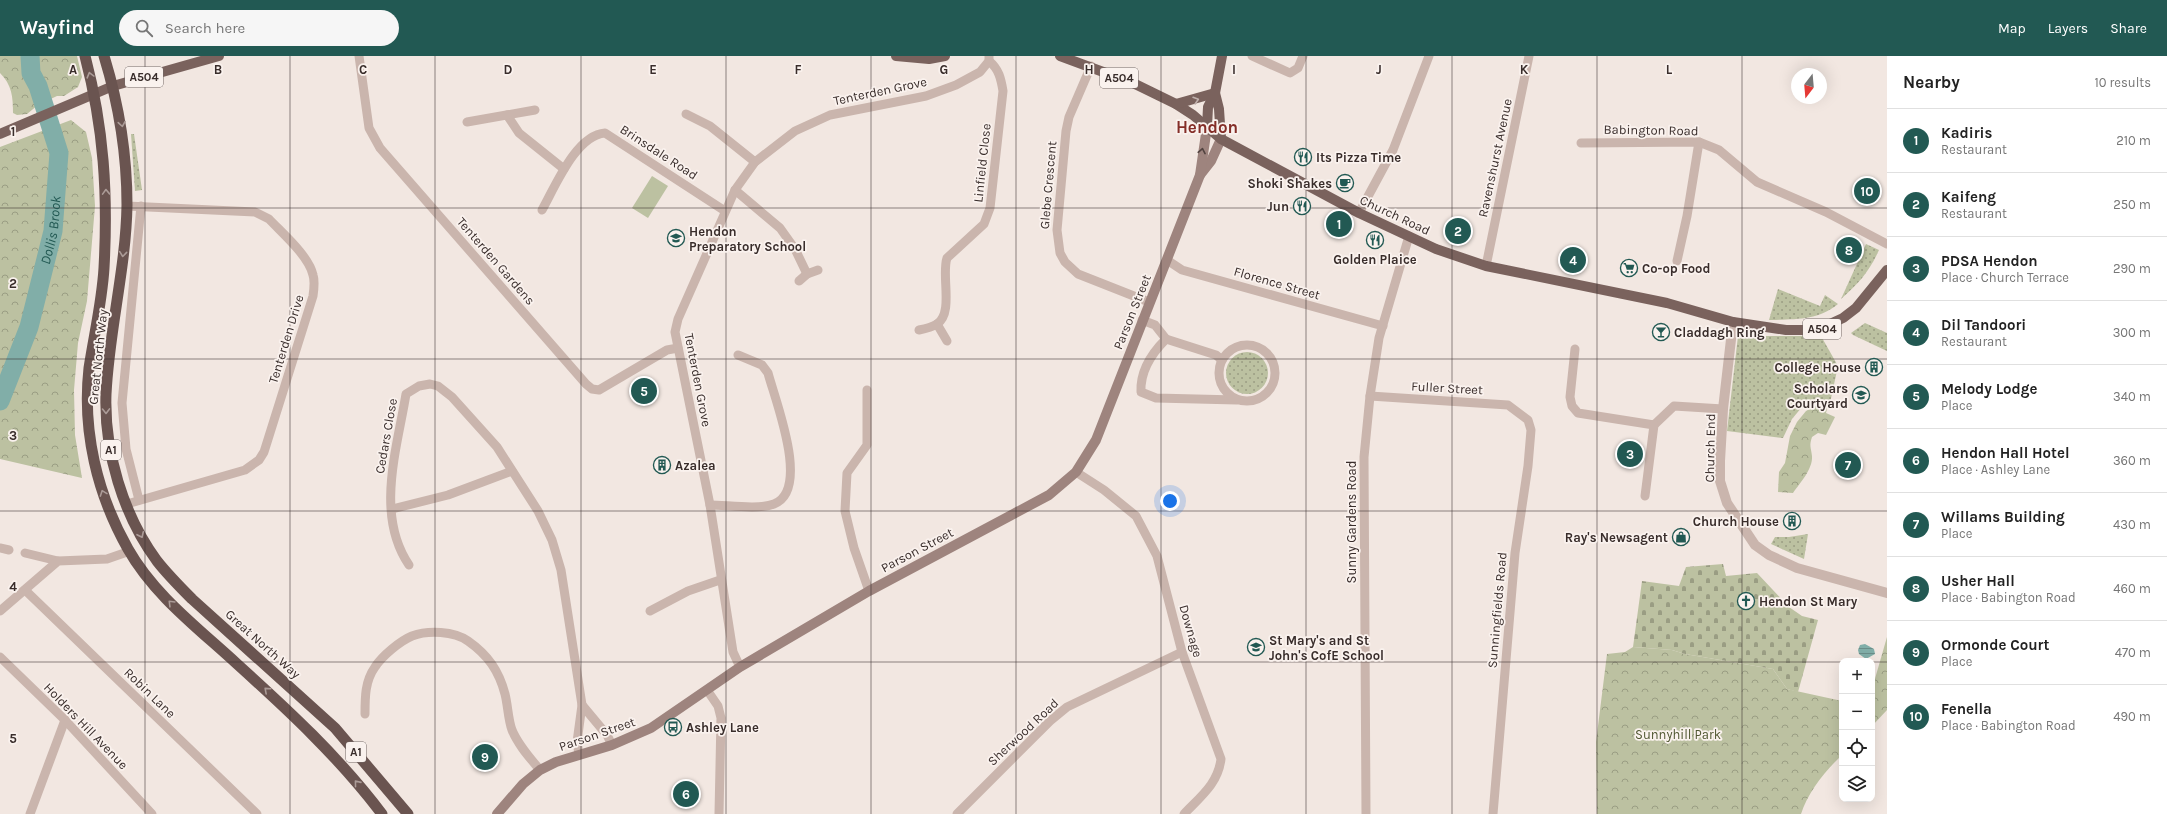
<!DOCTYPE html>
<html lang="en">
<head>
<meta charset="utf-8">
<style>
  :root { --surface:#fff; --page:#f6f6f6; --text:#222; --muted:#767676; --line:#e0e0e0; --accent:#225953 }
  body { margin:0; font-family:Karla,sans-serif; background:var(--page); color:var(--text) }
  .controls { position:absolute; right:12px; bottom:12px; display:grid; overflow:hidden; border-radius:8px; box-shadow:0 4px 16px #0002 }
  .controls button { width:36px; height:36px; display:grid; place-items:center; padding:0; border:0; border-bottom:1px solid var(--line); background:var(--surface); color:var(--text); font:20px sans-serif }
  .compass { position:absolute; left:1791px; top:12px; width:36px; height:36px; border-radius:50%; background:var(--surface); box-shadow:0 4px 16px #0002; rotate:196deg }
  .you { position:absolute; left:1170px; top:445px; width:14px; height:14px; margin:-10px; border:3px solid #fff; border-radius:50%; background:#1a73e8; box-shadow:0 0 0 6px #1a73e833 }
  .badge { display:grid; place-items:center; width:26px; height:26px; border-radius:50%; background:var(--accent); color:#fff; font-size:13px; font-weight:700 }
  .pin { position:absolute; translate:-50% -50%; border:2px solid #fff; box-shadow:0 1px 4px #0006 }
  .list { margin:0; padding:0; list-style:none }
  h2 { display:flex; justify-content:space-between; align-items:center; height:52px; margin:0; padding:0 16px; font-size:17px }
  h2 small { font-size:13px; font-weight:400; color:var(--muted) }
  .list li { display:grid; grid-template-columns:26px 1fr auto; gap:12px; align-items:center; box-sizing:border-box; height:64px; padding:0 16px; border-top:1px solid var(--line) }
  .list b { display:block; font-size:15px; white-space:nowrap }
  .list p { margin:0; font-size:13px; white-space:nowrap; color:var(--muted) }
  .list em { font-size:13px; font-style:normal; color:var(--muted) }
  .icon { flex:none; width:22px; height:22px; fill:none; stroke:currentColor; stroke-width:2; stroke-linecap:round; stroke-linejoin:round }
  .map { position:relative; flex:none; width:1887px; height:758px; overflow:hidden }
  header { display:flex; align-items:center; gap:24px; box-sizing:border-box; height:56px; padding:0 20px; background:var(--accent); color:#fff }
  header strong { font-size:19px }
  nav { display:flex; gap:22px; margin-inline-start:auto; font-size:14px }
  .search { width:280px; height:36px; background:var(--page); display:flex; align-items:center; gap:10px; box-sizing:border-box; padding:0 14px; border-radius:22px; color:var(--muted); font-size:15px }
  main { display:flex }
  aside { flex:1; background:var(--surface) }
  .map>svg:first-child { display:block }
  .grass { fill:url(#grass-dots) }
  .forest { fill:url(#forest-crowns) }
  .cemetery { fill:url(#cemetery-stones) }
  .garden { fill:#bcc1a1 }
  .water { fill:url(#water-rules) }
  .lines { fill:none; stroke-linecap:round; stroke-linejoin:round }
  .river { stroke:#81aea8; stroke-width:19 }
  .minor { stroke:#cab5ad; stroke-width:9 }
  .tertiary { stroke:#cab5ad; stroke-width:10 }
  .secondary { stroke:#9e847e; stroke-width:10 }
  .primary { stroke:#7a625d; stroke-width:10 }
  .trunk { stroke:#6a5450; stroke-width:11 }
  .oneway { stroke:#ab9b97 }
  .oneway2 { stroke:#c0b1ad }
  .oneway3 { stroke:#524340 }
  .grid { fill:none; stroke:#392d2b; stroke-width:1; stroke-opacity:0.55 }
  .labels { text-anchor:middle; dominant-baseline:central; stroke-width:3.5; stroke-linejoin:round; paint-order:stroke }
  .shield { fill:#faf2ee; stroke:#736866; stroke-width:1 }
  .shield-label { font-size:12px; font-weight:bold; fill:#392d2b }
  .street-label { font-size:13px; fill:#392d2b; stroke:#faf2ee }
  .poi-label { font-size:13px; font-weight:bold; fill:#392d2b; stroke:#faf2ee; text-anchor:start }
  .park-label { font-size:13px; fill:#4f5630; stroke:#faf2ee }
  .water-label { font-size:14px; font-style:italic; fill:#225953; stroke:#faf2ee }
  .district-label { font-size:17px; font-weight:bold; fill:#842e28; stroke:#faf2ee }
  .grid-label { font-size:13px; text-anchor:middle; font-weight:bold; fill:#392d2b; stroke:#faf2ee; stroke-width:3.5; stroke-linejoin:round; paint-order:stroke }
</style>
</head>
<body>
<header>
<strong>Wayfind</strong>
<div class="search"><svg class="icon" aria-label="search" viewBox="0 0 24 24"><circle cx="10" cy="10" r="6"/><path d="M15 15l6 6"/></svg>Search here</div>
<nav><a>Map</a><a>Layers</a><a>Share</a></nav>
</header>
<main>
<div class="map">
<svg width="1887" height="758" viewBox="0 0 1887 758">
  <defs>
    <pattern id="grass-dots" width="8" height="8" patternUnits="userSpaceOnUse"><rect width="8" height="8" fill="#bcc1a1"/><path d="M2 2h.1M6 6h.1" fill="none" stroke="#9a9d83" stroke-width="1.8" stroke-linecap="round"/></pattern>
    <pattern id="forest-crowns" width="20" height="18" patternUnits="userSpaceOnUse"><rect width="20" height="18" fill="#bcc1a1"/><path d="M2 6a3 3 0 1 1 6 0M12 15a3 3 0 1 1 6 0" fill="none" stroke="#9a9d83"/></pattern>
    <pattern id="cemetery-stones" width="16" height="16" patternUnits="userSpaceOnUse"><rect width="16" height="16" fill="#bcc1a1"/><path d="M2 7V4a2 2 0 0 1 4 0v3zM10 15v-3a2 2 0 0 1 4 0v3z" fill="#9a9d83"/></pattern>
    <pattern id="water-rules" width="6" height="5" patternUnits="userSpaceOnUse"><rect width="6" height="5" fill="#81aea8"/><path d="M0 2.5h6" fill="none" stroke="#6b8e89"/></pattern>
  </defs>
  <rect width="100%" height="100%" fill="#f2e7e1"/>
  <g class="grass">
    <polygon points="131,78 134,78 142,134 135,135"/>
    <path d="M1866,188L1879,194C1869,216 1859,227 1841,243Z"/>
    <path d="M1778,233L1820,250L1825,239L1838,248C1817,265 1795,263 1769,264Z"/>
    <polygon points="1865,267 1887,277 1887,295 1853,279 1851,277"/>
    <polygon points="1738,280 1821,280 1838,310 1830,347 1807,345 1792,363 1783,382 1727,375"/>
    <circle cx="1247" cy="317" r="21"/>
    <polygon points="1808,478 1804,503 1771,488 1775,481 1789,481"/>
  </g>
  <g class="forest">
    <path d="M0,0H77L82,21L78,31L64,40H57L38,49L27,58L17,59L13,57C13,41 12,29 0,17Z"/>
    <polygon points="71,64 86,76 92,102 95,150 87,245 78,287 74,334 75,379 82,422 0,403 0,91"/>
    <path d="M1817,349H1828L1826,357L1835,361L1826,379L1818,377L1812,381C1809,390 1811,391 1812,400C1813,413 1800,427 1793,437L1778,436L1779,416L1785,407L1790,380L1797,366L1806,355Z"/>
    <polygon points="1887,581 1887,654 1872,670 1872,633"/>
    <path d="M1633,591L1672,594L1685,598L1773,613L1787,633L1842,645V699C1825,715 1808,736 1801,758H1597L1596,686L1607,598L1625,596Z"/>
  </g>
  <polygon class="cemetery" points="1723,508 1726,520 1757,517 1789,551 1802,560 1818,564 1798,636 1787,633 1773,613 1685,598 1672,594 1633,591 1642,525 1679,530 1686,511"/>
  <polygon class="garden" points="652,120 668,130 648,162 632,152"/>
  <polygon class="water" points="1865,588 1874,593 1875,598 1866,603 1859,598 1858,594 1860,589"/>
  <g class="lines">
    <path class="river" id="s1" d="M0,345L29,271L53,175L59,97L38,30L31,17L30,0"/>
    <g class="minor">
      <polyline points="359,0 369,72 380,92 586,328 592,333 599,334 667,294 678,292"/>
      <polyline points="1252,0 1290,17 1298,12 1303,0"/>
      <polyline points="1091,10 1069,61 1066,75 1057,174 1060,197 1065,206 1078,218 1149,246"/>
      <polyline points="686,58 710,70 755,106"/>
      <polyline points="507,59 519,77 564,113"/>
      <polyline points="467,66 535,54"/>
      <polyline points="1581,87 1699,86 1719,94 1757,126 1826,156 1887,188"/>
      <polyline points="735,134 780,172 795,193 807,218 818,214"/>
      <path d="M127,150L255,156L269,163C282,177 309,200 313,219C315,225 314,233 313,240L264,396L259,404L245,414L127,448"/>
      <path d="M542,154C555,131 576,79 605,77L725,155"/>
      <polyline points="1359,157 1393,94 1429,0"/>
      <polyline points="1167,204 1182,214 1383,270"/>
      <polyline points="1677,205 1687,160 1699,86"/>
      <polyline points="1486,210 1529,0"/>
      <polyline points="799,225 807,218"/>
      <path d="M1142,264L1155,269L1166,283C1152,297 1140,316 1141,336L1156,342L1237,344"/>
      <polyline points="937,268 947,285"/>
      <path d="M919,274C924,273 932,271 937,268C954,257 941,219 947,202L984,168L990,152L1003,35C1001,23 999,13 989,5"/>
      <polyline points="1166,283 1216,299 1222,304"/>
      <circle cx="1247" cy="317" r="28"/>
      <polyline points="1575,293 1570,341 1572,350 1578,357 1654,369"/>
      <polyline points="867,334 867,389 847,417 845,455 854,492 869,535"/>
      <polyline points="1370,340 1508,349 1528,364 1531,374 1528,410 1515,497 1493,758"/>
      <polyline points="1654,369 1674,350 1723,353"/>
      <path d="M1076,416L1104,434L1136,460L1157,500L1182,596L1221,703C1218,728 1200,741 1184,758"/>
      <polyline points="1645,440 1654,369"/>
      <polyline points="139,444 126,393 122,347 141,150"/>
      <path d="M710,449C727,449 758,454 774,448C811,434 775,344 768,317L762,309L738,299"/>
      <polyline points="392,453 448,439 512,415"/>
      <polyline points="0,492 9,494"/>
      <polyline points="25,497 58,505"/>
      <path d="M409,509C375,459 397,393 406,338L419,330L430,328L438,330L452,341L497,391L538,455L552,484L561,514L582,649L577,686L579,698"/>
      <polyline points="25,534 257,758"/>
      <polyline points="0,555 58,505 107,503 130,495"/>
      <polyline points="650,555 688,535 720,524"/>
      <polyline points="0,601 65,664 152,758"/>
      <polyline points="740,611 733,596 710,449 675,276 678,263 735,134 755,106 795,75 830,59 926,40 956,29 980,16 989,5 989,0"/>
      <polyline points="707,634 718,650 721,662 719,758"/>
      <polyline points="582,649 607,679 612,689"/>
      <path d="M365,658C365,641 365,625 375,611C382,600 400,585 412,580C428,574 454,575 468,585C488,599 499,615 505,638C508,650 508,663 512,674C518,689 530,702 540,714"/>
      <polyline points="30,758 65,664"/>
      <polyline points="957,758 1050,665 1067,651 1182,596"/>
      <polyline points="1366,758 1364,401 1370,340 1379,282 1409,180"/>
    </g>
    <polyline class="tertiary" points="1733,266 1723,353 1720,405 1720,425 1727,447 1755,489 1769,499 1797,512 1887,537"/>
    <g class="secondary">
      <polyline points="1200,119 1211,105 1221,83"/>
      <polyline points="497,758 523,728 540,714 556,706 612,689 651,672 740,611 869,535 1049,439 1076,416 1096,384 1200,119 1207,71"/>
    </g>
    <g class="primary">
      <polyline points="896,0 929,3 945,0"/>
      <polyline points="1060,0 1133,27 1176,48 1193,59 1221,83 1359,157 1436,193 1486,210 1667,247 1733,266 1786,274 1817,274 1843,262 1856,252 1887,214"/>
      <polyline points="1215,37 1219,53 1221,83"/>
      <polyline points="1176,48 1215,37"/>
      <polyline points="1207,71 1208,51 1215,37 1222,0"/>
      <polyline points="0,78 113,30 219,0"/>
    </g>
    <g class="trunk">
      <path d="M85,0C104,72 108,138 104,212C102,246 94,279 89,312C82,375 97,438 128,493C154,539 198,572 236,607C288,654 339,701 382,758"/>
      <path d="M104,0C119,49 127,97 127,149C126,212 109,274 106,338C104,395 123,459 157,505C168,519 180,531 192,543L335,672L408,758"/>
    </g>
  </g>
  <defs><path id="oneway-chevron" d="M-2-3.5L2.5 0L-2 3.5" fill="none" stroke-width="1.6" stroke-linecap="round" stroke-linejoin="round"/></defs>
  <g class="oneway">
    <use href="#oneway-chevron" transform="translate(90 19) rotate(-105)"/>
    <use href="#oneway-chevron" transform="translate(122 68) rotate(81)"/>
    <use href="#oneway-chevron" transform="translate(106 136) rotate(-92)"/>
    <use href="#oneway-chevron" transform="translate(123 198) rotate(96)"/>
    <use href="#oneway-chevron" transform="translate(106 355) rotate(89)"/>
    <use href="#oneway-chevron" transform="translate(103 437) rotate(-110)"/>
    <use href="#oneway-chevron" transform="translate(141 479) rotate(65)"/>
    <use href="#oneway-chevron" transform="translate(171 547) rotate(-135)"/>
    <use href="#oneway-chevron" transform="translate(267 634) rotate(-138)"/>
    <use href="#oneway-chevron" transform="translate(357 727) rotate(-129)"/>
  </g>
  <use class="oneway2" href="#oneway-chevron" transform="translate(1196 44) rotate(-17)"/>
  <use class="oneway3" href="#oneway-chevron" transform="translate(1202 95) rotate(-79)"/>
  <path class="grid" d="M145,0V758M290,0V758M435,0V758M581,0V758M726,0V758M871,0V758M1016,0V758M1161,0V758M1306,0V758M1452,0V758M1597,0V758M1742,0V758M0,152H1887M0,303H1887M0,455H1887M0,606H1842M1872,606H1887"/>
  <defs>
    <g id="restaurant-ring" transform="scale(0.9)"><circle r="9.5" fill="#faf2ee" stroke="#225953" stroke-width="1.5"/><path d="M-5-6h1v4h1v-4h1v4h1v-4h1v5L-1.5 .5V6h-2V.5L-5-1ZM5-6V6H3V1.5H1.5Q1.5-4 5-6Z" fill="#225953"/></g>
    <g id="cafe-ring" transform="scale(0.9)"><circle r="9.5" fill="#faf2ee" stroke="#225953" stroke-width="1.5"/><path d="M-5.5-4.5H6V0H3Q3 3.5 0 3.5H-2.5Q-5.5 3.5-5.5 0ZM3-3.2v2h1.7v-2ZM-6 4.5H4V6H-6Z" fill="#225953"/></g>
    <g id="school-ring" transform="scale(0.9)"><circle r="9.5" fill="#faf2ee" stroke="#225953" stroke-width="1.5"/><path d="M0-5L7-2L0 1L-7-2ZM-4 1L0 2.5L4 1V4Q0 6-4 4Z" fill="#225953"/></g>
    <g id="supermarket-ring" transform="scale(0.9)"><circle r="9.5" fill="#faf2ee" stroke="#225953" stroke-width="1.5"/><path d="M-6-5.5h2.5l.6 2H6L4.5 2H-2.5L-4.4-4H-6ZM-1.5 3.2a1.3 1.3 0 1 0 .1 0ZM3 3.2a1.3 1.3 0 1 0 .1 0Z" fill="#225953"/></g>
    <g id="bar-ring" transform="scale(0.9)"><circle r="9.5" fill="#faf2ee" stroke="#225953" stroke-width="1.5"/><path d="M-6-5H6L.8 .8V4.5H3.5V6h-7V4.5H-.8V.8Z" fill="#225953"/></g>
    <g id="building-ring" transform="scale(0.9)"><circle r="9.5" fill="#faf2ee" stroke="#225953" stroke-width="1.5"/><path d="M-4-6H4V6H1V3H-1V6H-4ZM-2.5-4.3h1.7v1.8h-1.7ZM.8-4.3h1.7v1.8H.8ZM-2.5-1h1.7V.8h-1.7ZM.8-1h1.7V.8H.8Z" fill="#225953"/></g>
    <g id="university-ring" transform="scale(0.9)"><circle r="9.5" fill="#faf2ee" stroke="#225953" stroke-width="1.5"/><path d="M0-5L7-2L0 1L-7-2ZM-4 1L0 2.5L4 1V4Q0 6-4 4Z" fill="#225953"/></g>
    <g id="shop-ring" transform="scale(0.9)"><circle r="9.5" fill="#faf2ee" stroke="#225953" stroke-width="1.5"/><path d="M-5-2.5h2.3a2.7 3.5 0 0 1 5.4 0H5L5.5 6h-11ZM-1.5-2.5h3a1.5 2.3 0 0 0-3 0Z" fill="#225953"/></g>
    <g id="church-ring" transform="scale(0.9)"><circle r="9.5" fill="#faf2ee" stroke="#225953" stroke-width="1.5"/><path d="M-1.2-6h2.4v3.5h3.3v2.4h-3.3V6h-2.4V-.1h-3.3v-2.4h3.3Z" fill="#225953"/></g>
    <g id="bus-ring" transform="scale(0.9)"><circle r="9.5" fill="#faf2ee" stroke="#225953" stroke-width="1.5"/><path d="M-5-6H5V4H4V6H2V4H-2V6H-4V4H-5ZM-3.5-4V0h7V-4ZM-3.5 1.2v1.5H-2V1.2ZM2 1.2v1.5H3.5V1.2Z" fill="#225953"/></g>
  </defs>
  <g fill-rule="evenodd">
    <use href="#restaurant-ring" x="1303" y="101"/>
    <use href="#cafe-ring" x="1345" y="127"/>
    <use href="#restaurant-ring" x="1302" y="150"/>
    <use href="#school-ring" x="676" y="182"/>
    <use href="#restaurant-ring" x="1375" y="184"/>
    <use href="#supermarket-ring" x="1629" y="212"/>
    <use href="#bar-ring" x="1661" y="276"/>
    <use href="#building-ring" x="1874" y="311"/>
    <use href="#university-ring" x="1861" y="339"/>
    <use href="#building-ring" x="662" y="409"/>
    <use href="#building-ring" x="1792" y="465"/>
    <use href="#shop-ring" x="1681" y="481"/>
    <use href="#church-ring" x="1746" y="545"/>
    <use href="#school-ring" x="1256" y="591"/>
    <use href="#bus-ring" x="673" y="671"/>
  </g>
  <g class="labels">
    <g class="shield">
      <rect x="125" y="11" width="38" height="20" rx="3"/>
      <rect x="1100" y="12" width="38" height="20" rx="3"/>
      <rect x="1803" y="263" width="38" height="20" rx="3"/>
      <rect x="101" y="384" width="20" height="20" rx="3"/>
      <rect x="346" y="686" width="20" height="20" rx="3"/>
    </g>
    <g class="shield-label">
      <text x="144" y="21">A504</text>
      <text x="1119" y="22">A504</text>
      <text x="1822" y="273">A504</text>
      <text x="111" y="394">A1</text>
      <text x="356" y="696">A1</text>
    </g>
    <g class="street-label">
      <text transform="translate(880 35) rotate(-12)">Tenterden Grove</text>
      <text transform="translate(1651 74) rotate(1)">Babington Road</text>
      <text transform="translate(659 96) rotate(33)">Brinsdale Road</text>
      <text transform="translate(1495 102) rotate(-78)">Ravenshurst Avenue</text>
      <text transform="translate(982 107) rotate(-84)">Linfield Close</text>
      <text transform="translate(1048 129) rotate(-85)">Glebe Crescent</text>
      <text transform="translate(1395 159) rotate(25)">Church Road</text>
      <text transform="translate(496 205) rotate(49)">Tenterden Gardens</text>
      <text transform="translate(1277 227) rotate(16)">Florence Street</text>
      <text transform="translate(1132 256) rotate(-68)">Parson Street</text>
      <text transform="translate(286 283) rotate(-73)">Tenterden Drive</text>
      <text transform="translate(98 301) rotate(-84)">Great North Way</text>
      <text transform="translate(698 324) rotate(79)">Tenterden Grove</text>
      <text transform="translate(1447 332) rotate(3)">Fuller Street</text>
      <text transform="translate(386 380) rotate(-80)">Cedars Close</text>
      <text transform="translate(1710 392) rotate(-89)">Church End</text>
      <text transform="translate(1351 466) rotate(-90)">Sunny Gardens Road</text>
      <text transform="translate(917 494) rotate(-28)">Parson Street</text>
      <text transform="translate(1497 554) rotate(-85)">Sunningfields Road</text>
      <text transform="translate(1191 575) rotate(74)">Downage</text>
      <text transform="translate(263 588) rotate(42)">Great North Way</text>
      <text transform="translate(150 637) rotate(44)">Robin Lane</text>
      <text transform="translate(86 670) rotate(46)">Holders Hill Avenue</text>
      <text transform="translate(1023 676) rotate(-43)">Sherwood Road</text>
      <text transform="translate(597 678) rotate(-19)">Parson Street</text>
    </g>
    <g class="poi-label">
      <text x="1316" y="101">Its Pizza Time</text>
      <text x="1332" y="127" text-anchor="end">Shoki Shakes</text>
      <text x="1289" y="150" text-anchor="end">Jun</text>
      <text x="689" y="175">Hendon<tspan x="689" dy="15">Preparatory School</tspan></text>
      <text x="1375" y="203" text-anchor="middle">Golden Plaice</text>
      <text x="1642" y="212">Co-op Food</text>
      <text x="1674" y="276">Claddagh Ring</text>
      <text x="1861" y="311" text-anchor="end">College House</text>
      <text x="1848" y="332" text-anchor="end">Scholars<tspan x="1848" dy="15">Courtyard</tspan></text>
      <text x="675" y="409">Azalea</text>
      <text x="1779" y="465" text-anchor="end">Church House</text>
      <text x="1668" y="481" text-anchor="end">Ray's Newsagent</text>
      <text x="1759" y="545">Hendon St Mary</text>
      <text x="1269" y="584">St Mary's and St<tspan x="1269" dy="15">John's CofE School</tspan></text>
      <text x="686" y="671">Ashley Lane</text>
    </g>
    <g class="park-label">
      <text x="1678" y="678">Sunnyhill Park</text>
    </g>
    <g class="water-label">
      <text stroke="none"><textPath href="#s1" startOffset="179">Dollis Brook</textPath></text>
    </g>
    <g class="district-label">
      <text x="1207" y="71">Hendon</text>
    </g>
  </g>
  <g class="grid-label">
    <text x="73" y="18">A</text>
    <text x="218" y="18">B</text>
    <text x="363" y="18">C</text>
    <text x="508" y="18">D</text>
    <text x="653" y="18">E</text>
    <text x="798" y="18">F</text>
    <text x="944" y="18">G</text>
    <text x="1089" y="18">H</text>
    <text x="1234" y="18">I</text>
    <text x="1379" y="18">J</text>
    <text x="1524" y="18">K</text>
    <text x="1669" y="18">L</text>
    <text x="13" y="80">1</text>
    <text x="13" y="232">2</text>
    <text x="13" y="384">3</text>
    <text x="13" y="535">4</text>
    <text x="13" y="687">5</text>
  </g>
</svg>
<div class="controls">
<button>+</button>
<button>−</button>
<button><svg class="icon" aria-label="locate" viewBox="0 0 24 24"><circle cx="12" cy="12" r="6"/><path d="M12 2v4M12 18v4M2 12h4M18 12h4"/></svg></button>
<button><svg class="icon" aria-label="layers" viewBox="0 0 24 24"><path d="M12 4l9 5-9 5-9-5zM3 14l9 5 9-5"/></svg></button>
</div>
<svg class="compass" viewBox="-18 -18 36 36"><path d="M0-13l5 13h-10z" fill="#e53935"/><path d="M0 13l5-13h-10z" fill="#767676"/></svg>
<div class="you"></div>
<div class="pin badge" style="left:1339px;top:168px">1</div>
<div class="pin badge" style="left:1458px;top:175px">2</div>
<div class="pin badge" style="left:1630px;top:398px">3</div>
<div class="pin badge" style="left:1573px;top:204px">4</div>
<div class="pin badge" style="left:644px;top:335px">5</div>
<div class="pin badge" style="left:686px;top:738px">6</div>
<div class="pin badge" style="left:1848px;top:409px">7</div>
<div class="pin badge" style="left:1849px;top:194px">8</div>
<div class="pin badge" style="left:485px;top:701px">9</div>
<div class="pin badge" style="left:1867px;top:135px">10</div>
</div>
<aside>
<h2>Nearby<small>10 results</small></h2>
<ul class="list">
<li><span class="badge">1</span><div><b>Kadiris</b><p>Restaurant</p></div><em>210 m</em></li>
<li><span class="badge">2</span><div><b>Kaifeng</b><p>Restaurant</p></div><em>250 m</em></li>
<li><span class="badge">3</span><div><b>PDSA Hendon</b><p>Place · Church Terrace</p></div><em>290 m</em></li>
<li><span class="badge">4</span><div><b>Dil Tandoori</b><p>Restaurant</p></div><em>300 m</em></li>
<li><span class="badge">5</span><div><b>Melody Lodge</b><p>Place</p></div><em>340 m</em></li>
<li><span class="badge">6</span><div><b>Hendon Hall Hotel</b><p>Place · Ashley Lane</p></div><em>360 m</em></li>
<li><span class="badge">7</span><div><b>Willams Building</b><p>Place</p></div><em>430 m</em></li>
<li><span class="badge">8</span><div><b>Usher Hall</b><p>Place · Babington Road</p></div><em>460 m</em></li>
<li><span class="badge">9</span><div><b>Ormonde Court</b><p>Place</p></div><em>470 m</em></li>
<li><span class="badge">10</span><div><b>Fenella</b><p>Place · Babington Road</p></div><em>490 m</em></li>
</ul>
</aside>
</main>
</body>
</html>
